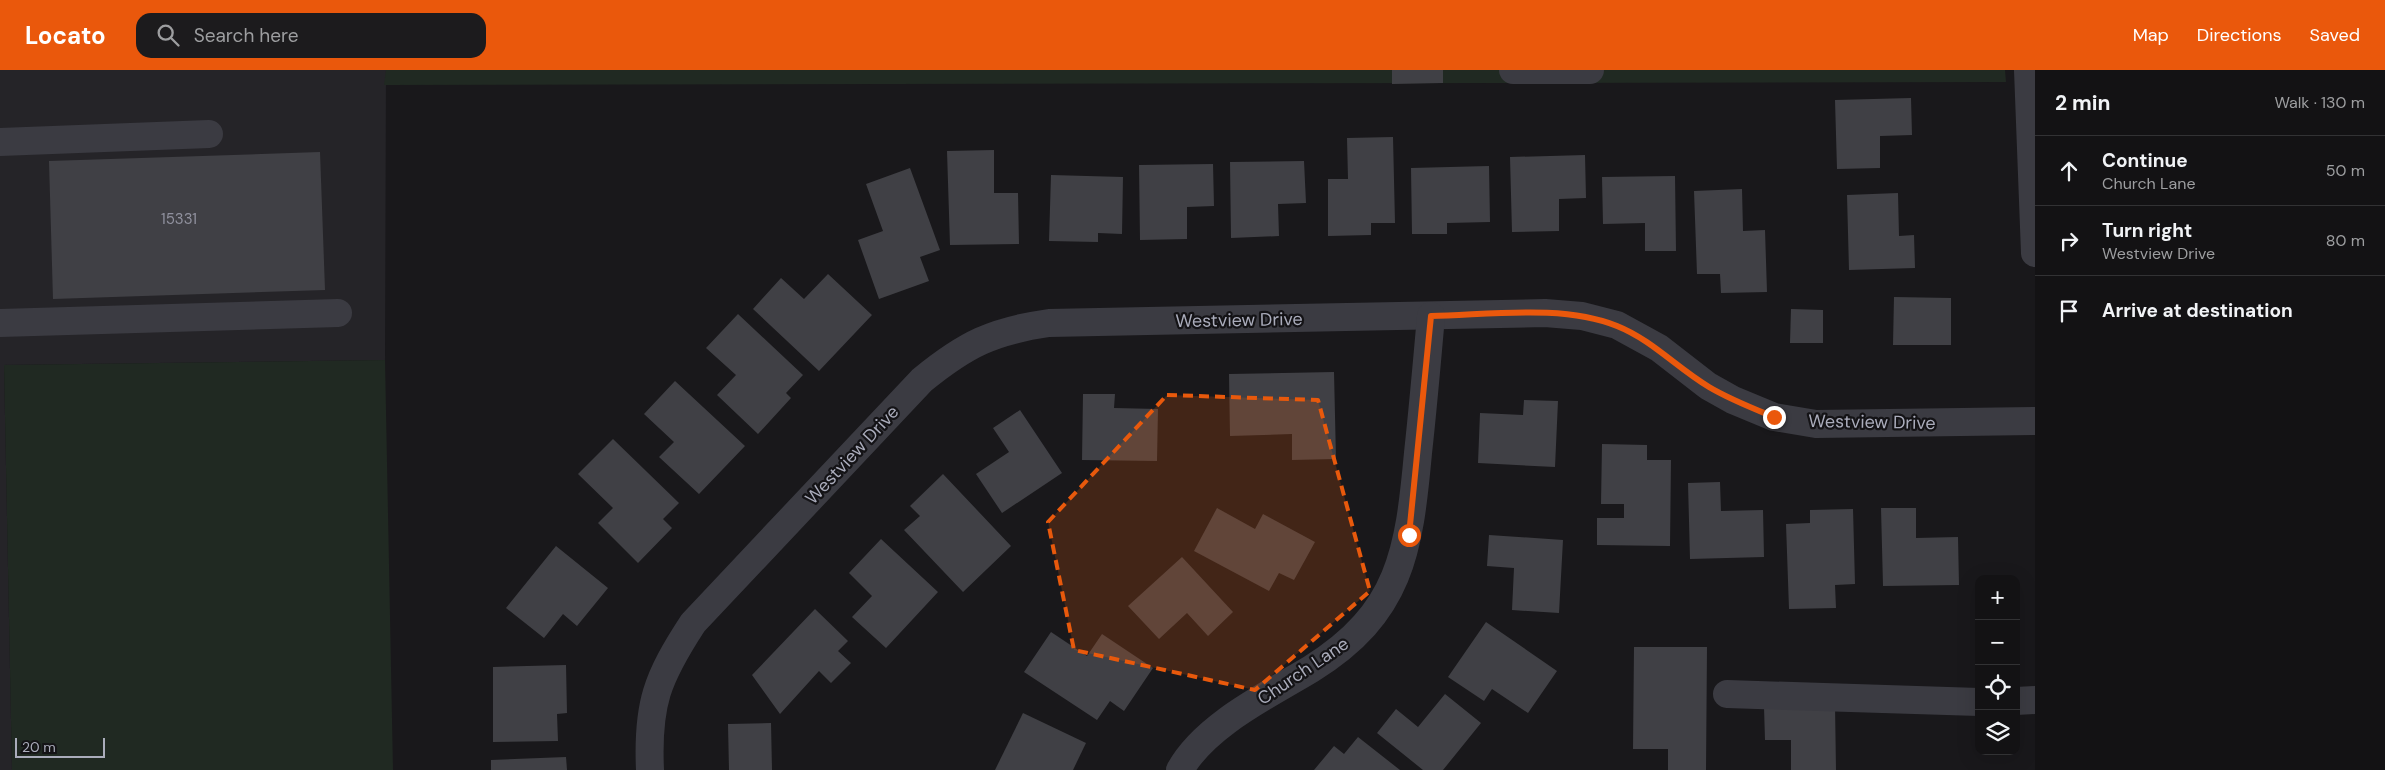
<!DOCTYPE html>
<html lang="en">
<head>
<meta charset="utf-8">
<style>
  :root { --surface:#131214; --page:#1c1b1d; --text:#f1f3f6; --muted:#9d9ea0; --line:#323234; --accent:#ea580c }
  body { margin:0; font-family:"DM Sans",sans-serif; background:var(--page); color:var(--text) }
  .controls { position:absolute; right:15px; bottom:15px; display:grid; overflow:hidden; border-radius:10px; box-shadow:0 5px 20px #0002 }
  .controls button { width:45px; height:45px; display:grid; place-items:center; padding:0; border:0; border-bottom:1px solid var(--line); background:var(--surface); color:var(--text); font:25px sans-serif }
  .scale { position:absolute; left:15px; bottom:12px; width:90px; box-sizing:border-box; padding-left:5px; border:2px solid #aaacbb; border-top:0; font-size:14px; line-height:18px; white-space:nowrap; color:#aaacbb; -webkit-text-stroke:4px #141316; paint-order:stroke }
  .stop { position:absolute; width:15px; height:15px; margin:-11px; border:4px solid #ea580c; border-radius:50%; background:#fff }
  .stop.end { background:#ea580c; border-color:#fff; box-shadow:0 1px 5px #0008 }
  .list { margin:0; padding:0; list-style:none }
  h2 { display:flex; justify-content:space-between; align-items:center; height:65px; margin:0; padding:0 20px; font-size:21px }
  h2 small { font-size:16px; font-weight:400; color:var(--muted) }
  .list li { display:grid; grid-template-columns:32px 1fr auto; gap:15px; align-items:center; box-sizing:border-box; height:70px; padding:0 20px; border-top:1px solid var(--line) }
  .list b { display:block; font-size:19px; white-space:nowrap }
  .list p { margin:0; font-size:16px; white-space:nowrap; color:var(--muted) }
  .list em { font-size:16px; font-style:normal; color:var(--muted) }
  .icon { flex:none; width:28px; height:28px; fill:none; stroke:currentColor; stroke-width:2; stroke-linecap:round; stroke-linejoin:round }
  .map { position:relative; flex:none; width:2035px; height:700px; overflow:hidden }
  header { display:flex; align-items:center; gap:30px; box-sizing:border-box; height:70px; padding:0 25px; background:var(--accent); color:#fff }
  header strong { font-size:24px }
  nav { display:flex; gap:28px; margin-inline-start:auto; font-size:18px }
  .search { width:350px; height:45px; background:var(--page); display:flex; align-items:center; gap:12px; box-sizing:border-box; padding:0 18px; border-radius:15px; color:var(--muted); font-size:19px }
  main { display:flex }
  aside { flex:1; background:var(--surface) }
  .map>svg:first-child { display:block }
  .built { fill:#252428 }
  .green { fill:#202922 }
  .building { fill:#404045 }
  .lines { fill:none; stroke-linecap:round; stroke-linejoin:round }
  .minor { stroke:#3b3b42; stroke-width:28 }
  .route { stroke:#ea580c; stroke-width:6 }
  .marked { fill:#e8590c; fill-opacity:0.2; stroke:#e8590c; stroke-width:4; stroke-dasharray:10 6; stroke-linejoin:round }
  .labels { text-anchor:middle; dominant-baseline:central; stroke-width:4.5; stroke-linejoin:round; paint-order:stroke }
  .number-label { font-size:15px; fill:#90919e }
  .street-label { font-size:18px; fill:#aaacbb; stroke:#141316 }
</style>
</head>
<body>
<header>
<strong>Locato</strong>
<div class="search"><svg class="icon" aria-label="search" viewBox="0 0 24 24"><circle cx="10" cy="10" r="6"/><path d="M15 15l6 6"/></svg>Search here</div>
<nav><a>Map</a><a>Directions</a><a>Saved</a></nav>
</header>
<main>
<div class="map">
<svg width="2035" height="700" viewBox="0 0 2035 700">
  <rect width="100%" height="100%" fill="#19181b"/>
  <polygon class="built" points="0,0 386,0 385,290 4,295 12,700 0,700"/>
  <g class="green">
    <polygon points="386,0 2005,0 2006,12 384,15"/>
    <polygon points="385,290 393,700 12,700 4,295"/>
  </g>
  <g class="building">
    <polygon points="1392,0 1443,0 1443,13 1392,14"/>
    <polygon points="1911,28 1912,65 1880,66 1880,98 1837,99 1835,30"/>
    <polygon points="1393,67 1395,153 1371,153 1371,165 1328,166 1328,109 1348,109 1347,68"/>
    <polygon points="994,80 994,123 1018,123 1019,174 950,175 947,81"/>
    <polygon points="320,82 325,220 53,229 49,91"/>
    <polygon points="1585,85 1586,128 1559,129 1559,161 1512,162 1510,87"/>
    <polygon points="1304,91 1306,133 1278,134 1279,166 1231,168 1230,92"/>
    <polygon points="1213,94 1214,136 1187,137 1187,169 1140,170 1139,95"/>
    <polygon points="1489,96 1490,152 1447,153 1447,164 1412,164 1411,98"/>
    <polygon points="910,98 940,180 920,187 929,211 879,229 858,170 883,161 866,114"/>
    <polygon points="1051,105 1123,107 1122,164 1098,163 1098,172 1049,171"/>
    <polygon points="1675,106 1676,181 1645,181 1645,153 1603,154 1602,107"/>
    <polygon points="1742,119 1743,161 1765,160 1767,222 1721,223 1720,204 1697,204 1694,121"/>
    <polygon points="1898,123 1899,166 1914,165 1915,198 1849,200 1847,125"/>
    <polygon points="828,204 872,245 819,301 753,239 781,208 804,229"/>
    <polygon points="1894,227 1951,228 1951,275 1893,275"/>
    <polygon points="1791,239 1823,240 1823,273 1790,273"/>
    <polygon points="738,244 803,305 786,323 791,328 758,364 717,325 736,305 706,278"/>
    <polygon points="1334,302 1336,389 1292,390 1292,364 1230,366 1229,304"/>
    <polygon points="675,311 745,376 699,424 659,387 674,372 644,344"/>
    <polygon points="1083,324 1115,324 1114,338 1158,339 1157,391 1082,390"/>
    <polygon points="1524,330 1558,331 1555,397 1478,393 1480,343 1523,345"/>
    <polygon points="1020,340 1062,403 1002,443 976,404 1009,382 993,358"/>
    <polygon points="613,369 679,433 663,449 672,458 638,493 598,453 613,438 578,404"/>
    <polygon points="1602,374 1647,375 1647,390 1671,390 1670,476 1597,475 1597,448 1624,448 1624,434 1601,434"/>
    <polygon points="943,404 1011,476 963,522 904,460 920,446 910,436"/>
    <polygon points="1720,412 1721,441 1763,440 1764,487 1690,489 1688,413"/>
    <polygon points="1217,438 1255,459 1263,444 1315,472 1294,510 1279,503 1269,521 1194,481"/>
    <polygon points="1881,438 1916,438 1916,468 1958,467 1959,515 1883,516"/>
    <polygon points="1853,439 1855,514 1835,515 1836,538 1789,539 1786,454 1810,453 1810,440"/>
    <polygon points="1489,465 1563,470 1559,543 1512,540 1514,498 1487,496"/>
    <polygon points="881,469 938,522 886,578 852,547 872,526 849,503"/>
    <polygon points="556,476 608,518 577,556 563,544 544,568 506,538"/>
    <polygon points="1182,487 1233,542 1208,566 1187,543 1159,569 1128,536"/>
    <polygon points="815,539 848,571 838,581 851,593 831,613 819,601 780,644 752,605"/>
    <polygon points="1486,552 1557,601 1528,643 1492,619 1484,631 1448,607"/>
    <polygon points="1051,562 1087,586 1102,564 1153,598 1124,641 1110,631 1097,650 1024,602"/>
    <polygon points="1634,577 1707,577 1706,700 1668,700 1668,679 1633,679"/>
    <polygon points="566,595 567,643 557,644 558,671 493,672 493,597"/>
    <polygon points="1445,624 1481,653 1443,700 1423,700 1377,663 1396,639 1418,657"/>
    <polygon points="1835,635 1836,700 1791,700 1791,670 1765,670 1764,637"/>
    <polygon points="1023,643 1086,673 1073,700 995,700"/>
    <polygon points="771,653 772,700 729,700 728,654"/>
    <polygon points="1358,667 1400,700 1314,700 1334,676 1344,684"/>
    <polygon points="566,687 567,700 491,700 491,690"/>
  </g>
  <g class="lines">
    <g class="minor">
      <polyline points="1513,0 1590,0"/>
      <polyline points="2028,0 2035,183"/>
      <polyline points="0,72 209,64"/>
      <polyline points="0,253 338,243"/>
      <polyline points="1727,624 1979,632"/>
      <polyline points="2016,631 2035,630"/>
      <path d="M650,700C647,634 657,608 693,553L922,310C966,274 993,261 1049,253L1545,243L1582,246L1617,255L1659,278L1708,316L1733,330L1774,347L1816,354L2035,351"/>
      <path d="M1180,700C1205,655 1268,625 1311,599C1401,543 1409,481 1418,383C1423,337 1427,292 1431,246"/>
    </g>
  </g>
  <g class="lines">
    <path class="route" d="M1409,465L1431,246C1489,245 1563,234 1617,256C1652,270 1677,298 1709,317C1729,329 1752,338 1774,347"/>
  </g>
  <path class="marked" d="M1167,325L1318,330L1370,521L1255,620L1074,580L1048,452Z"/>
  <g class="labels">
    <g class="number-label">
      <text x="179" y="149">15331</text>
    </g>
    <g class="street-label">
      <text transform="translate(1239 250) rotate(-1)">Westview Drive</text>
      <text transform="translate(1872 352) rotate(1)">Westview Drive</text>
      <text transform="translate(852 385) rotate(-47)">Westview Drive</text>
      <text transform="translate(1303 601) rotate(-34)">Church Lane</text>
    </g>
  </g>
</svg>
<div class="controls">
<button>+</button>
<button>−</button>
<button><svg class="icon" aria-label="locate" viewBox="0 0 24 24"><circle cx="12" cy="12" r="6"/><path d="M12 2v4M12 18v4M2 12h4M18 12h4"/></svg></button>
<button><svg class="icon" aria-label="layers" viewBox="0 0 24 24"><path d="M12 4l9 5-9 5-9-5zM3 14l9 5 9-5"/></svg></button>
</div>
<div class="scale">20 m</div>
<div class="stop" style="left:1409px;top:465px"></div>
<div class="stop end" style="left:1774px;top:347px"></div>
</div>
<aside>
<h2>2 min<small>Walk · 130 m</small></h2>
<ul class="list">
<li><svg class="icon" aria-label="ahead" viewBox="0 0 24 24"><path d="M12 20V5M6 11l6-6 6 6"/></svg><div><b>Continue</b><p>Church Lane</p></div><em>50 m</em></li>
<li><svg class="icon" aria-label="right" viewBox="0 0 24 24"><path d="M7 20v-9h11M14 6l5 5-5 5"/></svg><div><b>Turn right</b><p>Westview Drive</p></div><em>80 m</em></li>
<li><svg class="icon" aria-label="arrive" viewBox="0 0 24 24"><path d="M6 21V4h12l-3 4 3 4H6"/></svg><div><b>Arrive at destination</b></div></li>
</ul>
</aside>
</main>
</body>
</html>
